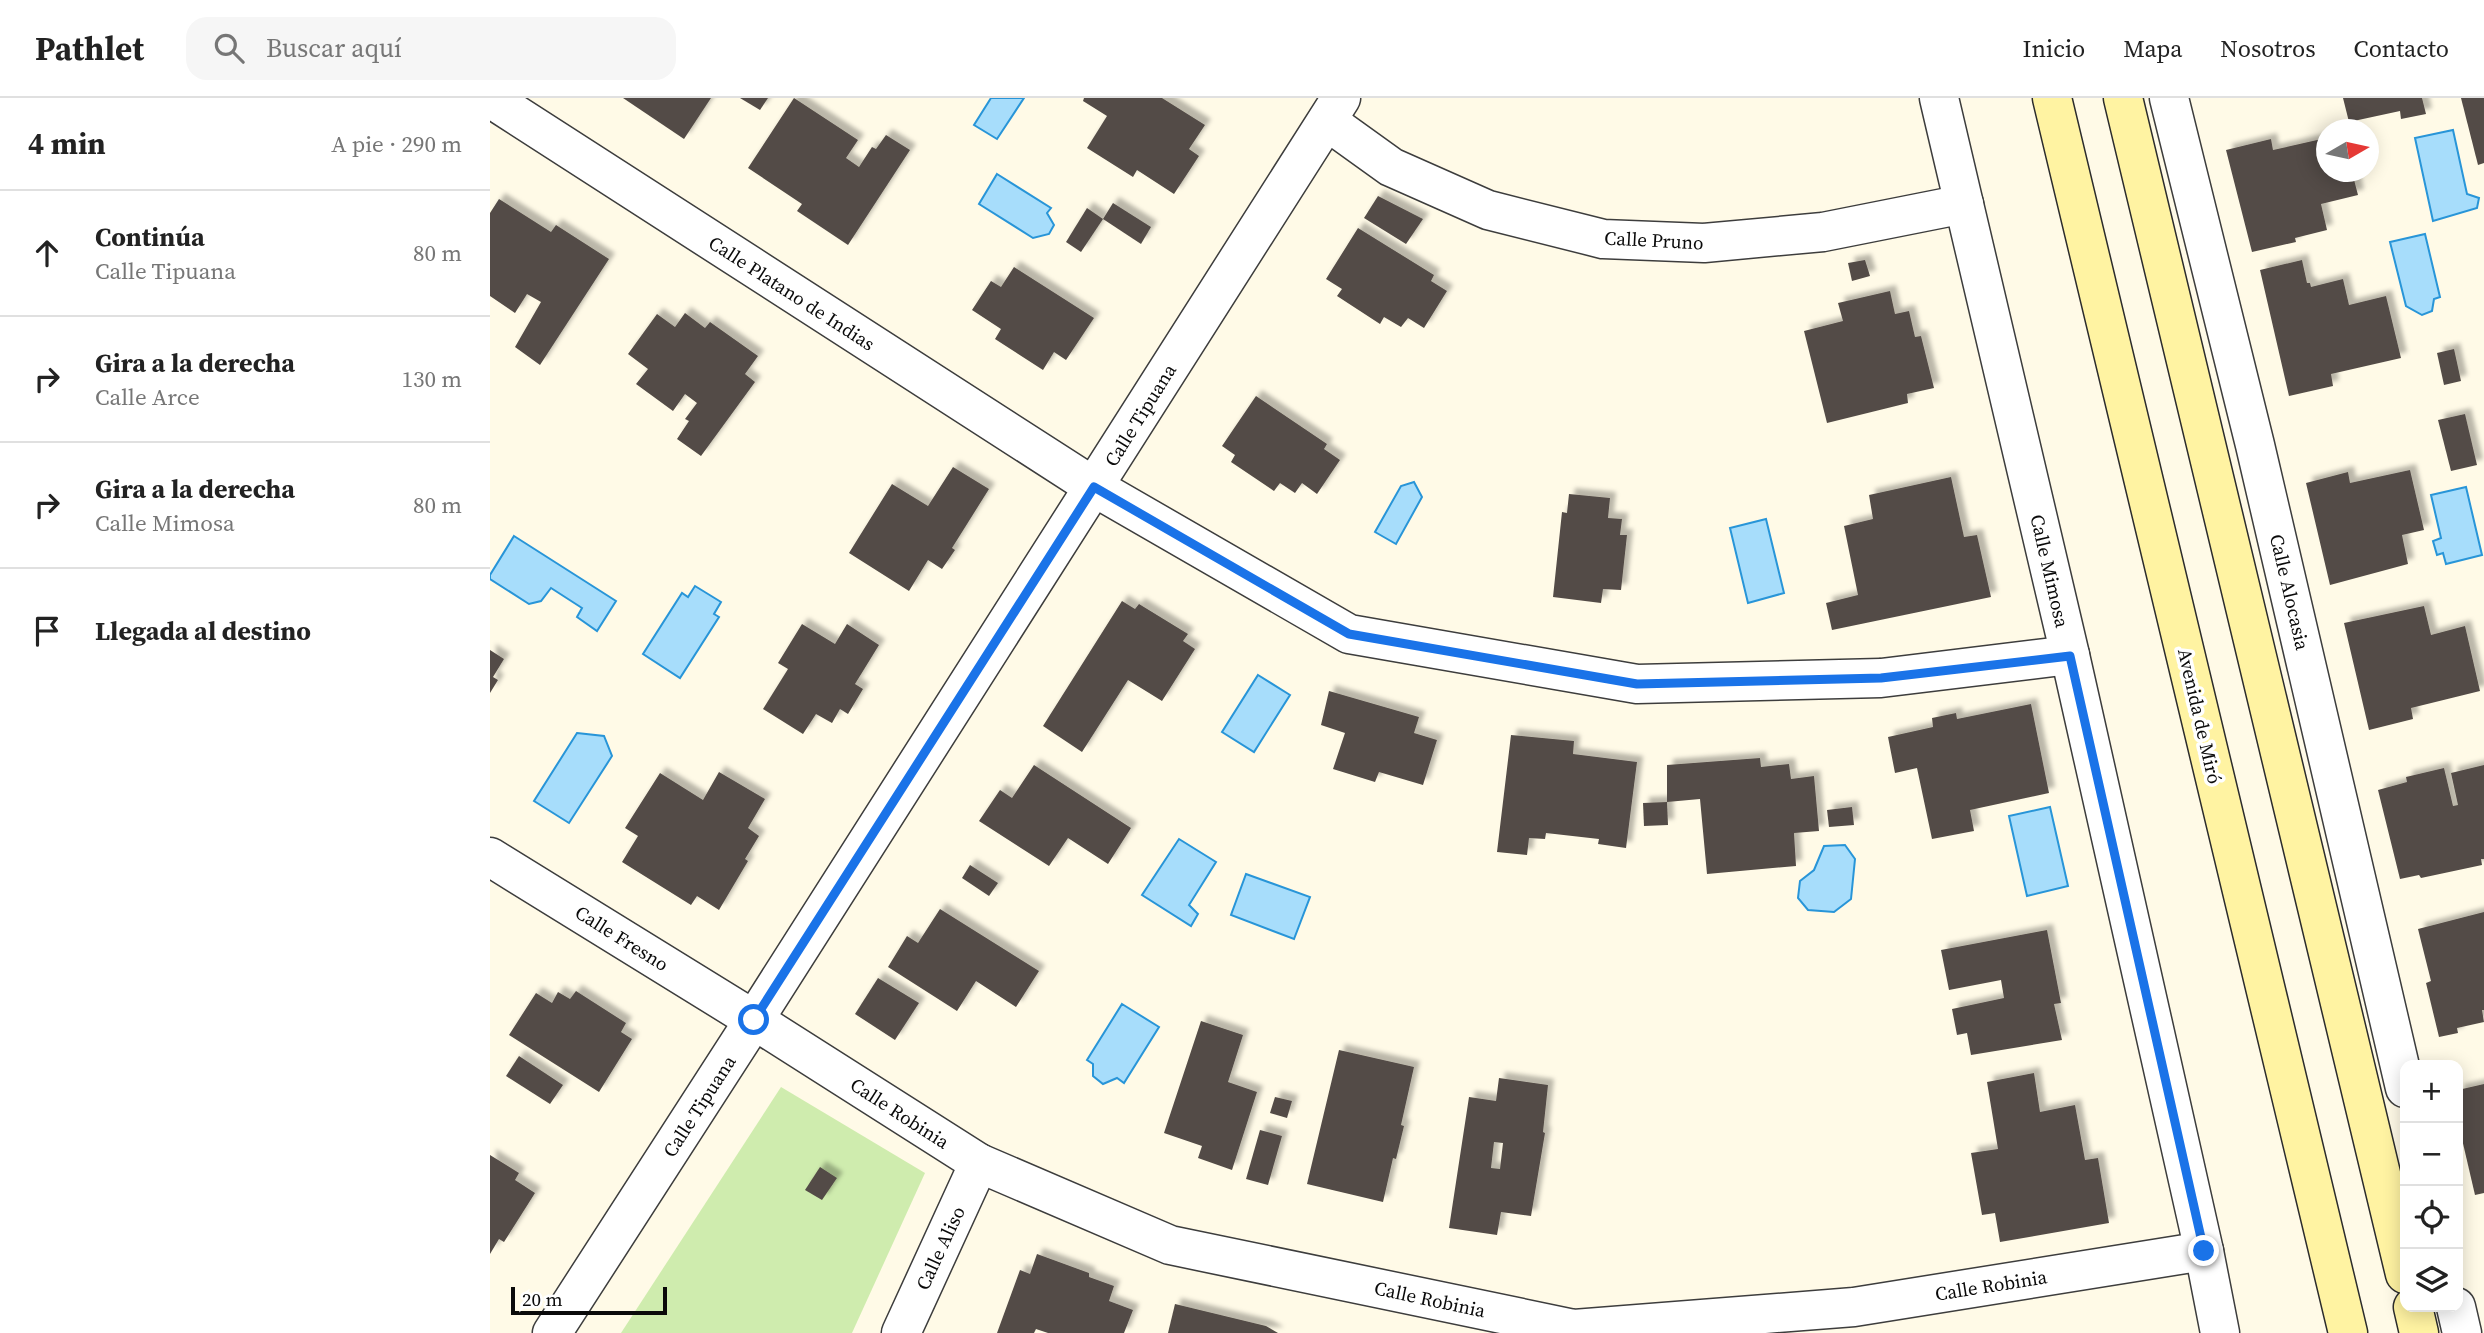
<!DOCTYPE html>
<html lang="es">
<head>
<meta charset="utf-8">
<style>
  :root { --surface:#fff; --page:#f6f6f6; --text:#222; --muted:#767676; --line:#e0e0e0 }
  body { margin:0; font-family:"Source Serif 4",serif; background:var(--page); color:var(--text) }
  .controls { position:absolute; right:21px; bottom:21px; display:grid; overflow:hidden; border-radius:14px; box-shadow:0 4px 18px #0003 }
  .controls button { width:63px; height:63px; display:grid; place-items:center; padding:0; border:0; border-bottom:2px solid var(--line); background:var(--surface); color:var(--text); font:35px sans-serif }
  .compass { position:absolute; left:1826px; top:21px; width:63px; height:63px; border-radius:50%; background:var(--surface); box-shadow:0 4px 18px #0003; rotate:81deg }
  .scale { position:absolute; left:21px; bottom:18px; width:156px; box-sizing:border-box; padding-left:7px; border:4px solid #0a0a0a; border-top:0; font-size:19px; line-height:24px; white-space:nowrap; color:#0a0a0a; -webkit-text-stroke:5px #fff; paint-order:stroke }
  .stop { position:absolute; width:21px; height:21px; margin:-16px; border:5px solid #1a73e8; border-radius:50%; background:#fff }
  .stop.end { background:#1a73e8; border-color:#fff; box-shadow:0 2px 7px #0008 }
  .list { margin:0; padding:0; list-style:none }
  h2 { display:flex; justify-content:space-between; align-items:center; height:91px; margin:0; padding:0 28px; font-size:30px }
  h2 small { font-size:23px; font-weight:400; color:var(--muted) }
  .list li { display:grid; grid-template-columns:46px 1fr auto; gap:21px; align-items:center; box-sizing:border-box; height:126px; padding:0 28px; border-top:2px solid var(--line) }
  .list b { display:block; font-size:26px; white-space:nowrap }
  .list p { margin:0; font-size:23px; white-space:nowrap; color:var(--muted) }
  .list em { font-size:23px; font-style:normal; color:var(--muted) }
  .icon { flex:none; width:38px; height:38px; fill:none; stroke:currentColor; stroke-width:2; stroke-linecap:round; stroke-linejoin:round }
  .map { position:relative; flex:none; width:1994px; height:1235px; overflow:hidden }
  header { display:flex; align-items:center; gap:42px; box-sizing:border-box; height:98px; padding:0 35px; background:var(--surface); border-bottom:2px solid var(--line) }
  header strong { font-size:33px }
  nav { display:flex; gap:38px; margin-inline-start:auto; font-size:24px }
  .search { width:490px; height:63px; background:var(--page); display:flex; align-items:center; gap:18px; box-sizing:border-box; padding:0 24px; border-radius:21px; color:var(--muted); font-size:26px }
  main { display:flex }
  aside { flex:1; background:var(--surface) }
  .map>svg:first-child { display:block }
  .green { fill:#cfecae }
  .water { fill:#a7ddfb; stroke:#2895d8; stroke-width:2 }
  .building { fill:#534b46; fill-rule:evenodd; filter:url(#shadow) }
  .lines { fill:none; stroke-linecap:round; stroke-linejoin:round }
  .street-casing { stroke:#3d3d3d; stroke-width:41 }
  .secondary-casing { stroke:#2c2c2c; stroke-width:41 }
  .street { stroke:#fff; stroke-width:38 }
  .secondary { stroke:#fff3a2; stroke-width:38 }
  .route { stroke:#1a73e8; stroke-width:9 }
  .labels { text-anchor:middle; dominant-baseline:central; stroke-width:7; stroke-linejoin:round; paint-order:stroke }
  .street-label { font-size:19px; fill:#0a0a0a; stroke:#fff }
</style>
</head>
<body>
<header>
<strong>Pathlet</strong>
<div class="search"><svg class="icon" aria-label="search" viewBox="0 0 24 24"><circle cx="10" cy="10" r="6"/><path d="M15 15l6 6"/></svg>Buscar aquí</div>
<nav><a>Inicio</a><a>Mapa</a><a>Nosotros</a><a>Contacto</a></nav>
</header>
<main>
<aside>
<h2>4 min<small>A pie · 290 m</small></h2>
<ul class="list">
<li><svg class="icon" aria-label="ahead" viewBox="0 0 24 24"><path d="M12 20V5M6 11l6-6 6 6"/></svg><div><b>Continúa</b><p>Calle Tipuana</p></div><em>80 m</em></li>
<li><svg class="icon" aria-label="right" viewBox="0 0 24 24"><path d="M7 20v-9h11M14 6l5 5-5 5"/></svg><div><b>Gira a la derecha</b><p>Calle Arce</p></div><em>130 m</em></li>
<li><svg class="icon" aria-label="right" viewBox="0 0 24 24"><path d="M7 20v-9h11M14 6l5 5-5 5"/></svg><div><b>Gira a la derecha</b><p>Calle Mimosa</p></div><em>80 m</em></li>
<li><svg class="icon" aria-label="arrive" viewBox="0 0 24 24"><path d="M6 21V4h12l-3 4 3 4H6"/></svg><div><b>Llegada al destino</b></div></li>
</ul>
</aside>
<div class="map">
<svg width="1994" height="1235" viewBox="0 0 1994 1235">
  <defs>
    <filter id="shadow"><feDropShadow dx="6" dy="-6" stdDeviation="2" flood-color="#0004"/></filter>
  </defs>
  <rect width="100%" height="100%" fill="#fffae7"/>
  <polygon class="green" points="291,989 435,1075 362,1235 131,1235"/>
  <g class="water">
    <polygon points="501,0 534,0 507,41 484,27"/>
    <polygon points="1963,32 1977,96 1989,100 1987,110 1943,123 1925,40"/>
    <polygon points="507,76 561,110 557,115 564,127 559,136 543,140 489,106"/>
    <polygon points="1935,136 1950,199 1944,201 1942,213 1932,217 1916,208 1900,144"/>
    <polygon points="924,384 932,399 906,446 885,434 911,388"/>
    <polygon points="1976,389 1992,457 1956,466 1953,455 1947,457 1943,443 1951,440 1941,397"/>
    <polygon points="1276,421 1294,495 1258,505 1240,430"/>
    <polygon points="24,438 126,503 107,533 87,519 92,510 61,490 51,503 39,506 0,481 0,477"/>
    <polygon points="205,488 231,504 224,516 229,519 190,580 153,556 192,495 198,499"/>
    <polygon points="768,577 800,597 764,654 732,634"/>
    <polygon points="87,635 114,638 122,658 79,725 44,703"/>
    <polygon points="1560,709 1578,788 1537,798 1519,718"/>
    <polygon points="689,741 726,764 699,807 708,816 701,828 652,797"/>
    <polygon points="1355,747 1365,761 1361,801 1344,814 1318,812 1308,800 1310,783 1324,772 1334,748"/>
    <polygon points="756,776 820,799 804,841 741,817"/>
    <polygon points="632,906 669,929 634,985 627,980 613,986 603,978 603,966 597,962"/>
  </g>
  <g class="building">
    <polygon points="133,0 221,0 194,41"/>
    <polygon points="250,0 278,0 270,12"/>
    <polygon points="304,0 368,42 356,60 369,69 382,49 386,51 396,37 420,52 358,147 307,113 312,106 258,70"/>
    <polygon points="594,0 672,0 715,27 699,51 709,58 684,96 647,72 643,79 597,50 617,18 593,3"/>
    <polygon points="1853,0 1932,0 1936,16 1911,21 1910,13 1859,24"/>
    <polygon points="1971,0 1994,0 1994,65 1988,67"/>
    <polygon points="1836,40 1836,74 1862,74 1868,97 1831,106 1837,132 1805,140 1806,144 1762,154 1736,52 1781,41 1783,52"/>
    <polygon points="888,98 933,121 916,146 874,120"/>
    <polygon points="9,101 61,134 66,127 119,161 50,267 25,249 51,204 37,196 25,215 0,198 0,115"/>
    <polygon points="623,105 661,129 651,146 613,121"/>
    <polygon points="597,110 613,121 591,154 576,144"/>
    <polygon points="868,130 944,177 941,183 957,193 934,230 918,220 911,229 894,219 890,226 847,198 852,191 836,181"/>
    <polygon points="1375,162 1380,178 1362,183 1358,165"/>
    <polygon points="1812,162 1817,185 1820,185 1821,189 1853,181 1859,207 1896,198 1911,260 1841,276 1843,288 1799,298 1770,172"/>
    <polygon points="524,169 604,220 576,262 564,254 553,272 505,241 511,231 482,212 501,183 511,189"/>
    <polygon points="1400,193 1405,216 1419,213 1425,239 1431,238 1444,290 1417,296 1418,305 1337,325 1314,233 1353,223 1348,205"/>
    <polygon points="195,215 215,230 220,224 268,258 255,276 265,284 211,358 187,341 199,323 195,321 207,305 195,296 183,313 146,286 158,271 138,256 167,216 185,229"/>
    <polygon points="1964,251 1971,283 1954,287 1947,255"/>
    <polygon points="766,298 837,346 834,351 850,362 827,396 812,385 805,395 790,385 784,393 741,364 745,357 732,348"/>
    <polygon points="1975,316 1987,367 1961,373 1948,322"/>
    <polygon points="463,369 499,391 462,450 465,452 452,471 438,462 419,493 359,455 402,386 438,408"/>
    <polygon points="1920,372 1934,432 1912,437 1918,466 1840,487 1816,385 1858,374 1860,385"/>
    <polygon points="1461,379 1474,439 1487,437 1501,499 1342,532 1336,505 1368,497 1354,428 1383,421 1379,397"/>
    <polygon points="1079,396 1120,400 1118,420 1132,421 1130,437 1137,437 1131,492 1113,491 1111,505 1063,499 1072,414 1077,415"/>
    <polygon points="632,503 645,511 649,506 698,536 693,543 705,551 672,603 638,582 592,654 553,628"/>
    <polygon points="1934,508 1941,537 1975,528 1990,593 1921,610 1923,621 1879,632 1854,525"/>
    <polygon points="312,526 345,546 357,526 389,547 365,586 373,591 358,616 350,611 342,625 326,616 313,636 273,611 298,571 288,565"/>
    <polygon points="0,552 14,561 3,579 8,582 0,595"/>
    <polygon points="839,593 929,619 924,635 947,642 933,687 889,674 885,684 843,671 855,635 831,627"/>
    <polygon points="1541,606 1559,695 1480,712 1484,733 1442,741 1427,670 1405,675 1398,639 1443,629 1442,620 1466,615 1467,621"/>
    <polygon points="1021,637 1084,643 1083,656 1147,664 1136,750 1108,746 1109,741 1056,735 1055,741 1039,740 1037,757 1007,754"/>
    <polygon points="1270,660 1271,669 1299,666 1301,681 1324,678 1329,733 1304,735 1306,768 1217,776 1210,701 1177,704 1177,667"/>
    <polygon points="544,667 641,730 618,766 578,740 559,768 489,723 510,692 522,700"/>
    <polygon points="1994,667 1994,761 1991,761 1992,767 1931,780 1929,777 1910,781 1888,692 1917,684 1916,679 1954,670 1963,708 1968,707 1961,675"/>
    <polygon points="229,674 275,701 258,730 269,738 255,761 258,763 229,812 207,798 201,807 132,764 148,738 135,730 170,675 213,702"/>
    <polygon points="1177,704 1178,727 1154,728 1153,705"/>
    <polygon points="1362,709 1364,727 1339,729 1337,712"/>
    <polygon points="480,767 508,785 499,798 472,780"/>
    <polygon points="450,811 549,873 526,909 486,883 467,913 398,869 417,838 428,845"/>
    <polygon points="1994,814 1994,912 1992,912 1994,924 1967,930 1968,935 1949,939 1936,885 1941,883 1928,831"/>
    <polygon points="1557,832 1571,905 1564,906 1572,942 1481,957 1477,935 1467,937 1462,911 1514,900 1511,882 1459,892 1451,852"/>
    <polygon points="388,880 429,905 405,942 365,916"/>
    <polygon points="86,893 136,925 131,934 142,941 109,994 19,937 46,895 62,905 68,894 80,901"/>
    <polygon points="711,923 753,937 738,984 767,994 742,1072 708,1060 712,1048 674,1035"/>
    <polygon points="849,952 924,969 911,1027 914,1028 906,1061 903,1060 893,1104 817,1086"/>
    <polygon points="29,958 73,987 60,1006 16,978"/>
    <polygon points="1544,975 1550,1014 1585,1007 1595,1062 1608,1060 1619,1125 1510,1144 1505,1115 1492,1117 1481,1055 1508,1051 1497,984"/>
    <path d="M1009,980L1058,987L1053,1034L1055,1035L1041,1118L1011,1114L1007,1137L959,1130L979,999L1006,1003ZM1004,1044L1013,1045L1010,1071L1001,1070Z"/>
    <polygon points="1994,986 1994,1095 1985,1097 1968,1024 1968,992"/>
    <polygon points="785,999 802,1003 797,1020 780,1015"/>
    <polygon points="770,1032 792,1038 778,1087 756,1081"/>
    <polygon points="0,1057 29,1075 25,1082 45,1095 14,1144 9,1141 0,1156"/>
    <polygon points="330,1069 347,1080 332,1102 315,1092"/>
    <polygon points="547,1156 599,1175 599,1179 624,1188 619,1203 643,1212 634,1235 558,1235 546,1231 544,1235 507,1235 530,1172 540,1176"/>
    <polygon points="685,1206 776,1228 788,1235 678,1235"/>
  </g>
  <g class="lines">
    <g class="street-casing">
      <g id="street">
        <polyline points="0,0 604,389 859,536 1147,586 1391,580 1580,557"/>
        <polyline points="1449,0 1580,557 1714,1153 1730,1235"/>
        <polyline points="1679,0 1765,347 1915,990"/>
        <polyline points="837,23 901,69 998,112 1113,141 1214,145 1333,134 1474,106"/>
        <polyline points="0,759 264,922 489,1065 680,1147 1084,1231 1364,1209 1714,1153"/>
        <polyline points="1966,1209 1972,1235"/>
        <polyline points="62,1235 264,922 851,0"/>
        <polyline points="411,1235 489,1065"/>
      </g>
    </g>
    <g class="secondary-casing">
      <g id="secondary">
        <polyline points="1562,0 1858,1235"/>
        <polyline points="1633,0 1915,1176"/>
        <polyline points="1923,1209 1929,1235"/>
      </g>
    </g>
    <use href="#street" class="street"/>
    <use href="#secondary" class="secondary"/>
  </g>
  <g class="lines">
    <polyline class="route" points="264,922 604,389 859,536 1147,586 1391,580 1580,558 1714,1153"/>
  </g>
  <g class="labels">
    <g class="street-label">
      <text transform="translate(1164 142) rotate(3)">Calle Pruno</text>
      <text transform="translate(302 195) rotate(33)">Calle Platano de Indias</text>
      <text transform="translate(650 317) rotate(-58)">Calle Tipuana</text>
      <text transform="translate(1560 473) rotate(77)">Calle Mimosa</text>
      <text transform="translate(1800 494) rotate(77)">Calle Alocasia</text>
      <text transform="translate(1710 618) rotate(77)">Avenida de Miró</text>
      <text transform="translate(132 840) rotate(32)">Calle Fresno</text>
      <text transform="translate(209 1008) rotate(-57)">Calle Tipuana</text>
      <text transform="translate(410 1015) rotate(33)">Calle Robinia</text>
      <text transform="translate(450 1150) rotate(-65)">Calle Aliso</text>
      <text transform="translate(1501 1187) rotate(-9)">Calle Robinia</text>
      <text transform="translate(940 1201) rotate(12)">Calle Robinia</text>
    </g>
  </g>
</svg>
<div class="controls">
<button>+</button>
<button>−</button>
<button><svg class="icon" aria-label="locate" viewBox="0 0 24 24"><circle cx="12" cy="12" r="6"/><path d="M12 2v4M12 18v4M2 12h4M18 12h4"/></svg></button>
<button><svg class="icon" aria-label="layers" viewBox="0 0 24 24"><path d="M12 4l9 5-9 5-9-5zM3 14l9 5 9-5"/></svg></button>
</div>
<svg class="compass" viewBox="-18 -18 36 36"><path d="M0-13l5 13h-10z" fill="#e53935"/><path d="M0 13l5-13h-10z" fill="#767676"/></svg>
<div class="scale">20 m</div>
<div class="stop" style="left:264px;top:922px"></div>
<div class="stop end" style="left:1714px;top:1153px"></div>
</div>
</main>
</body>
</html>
